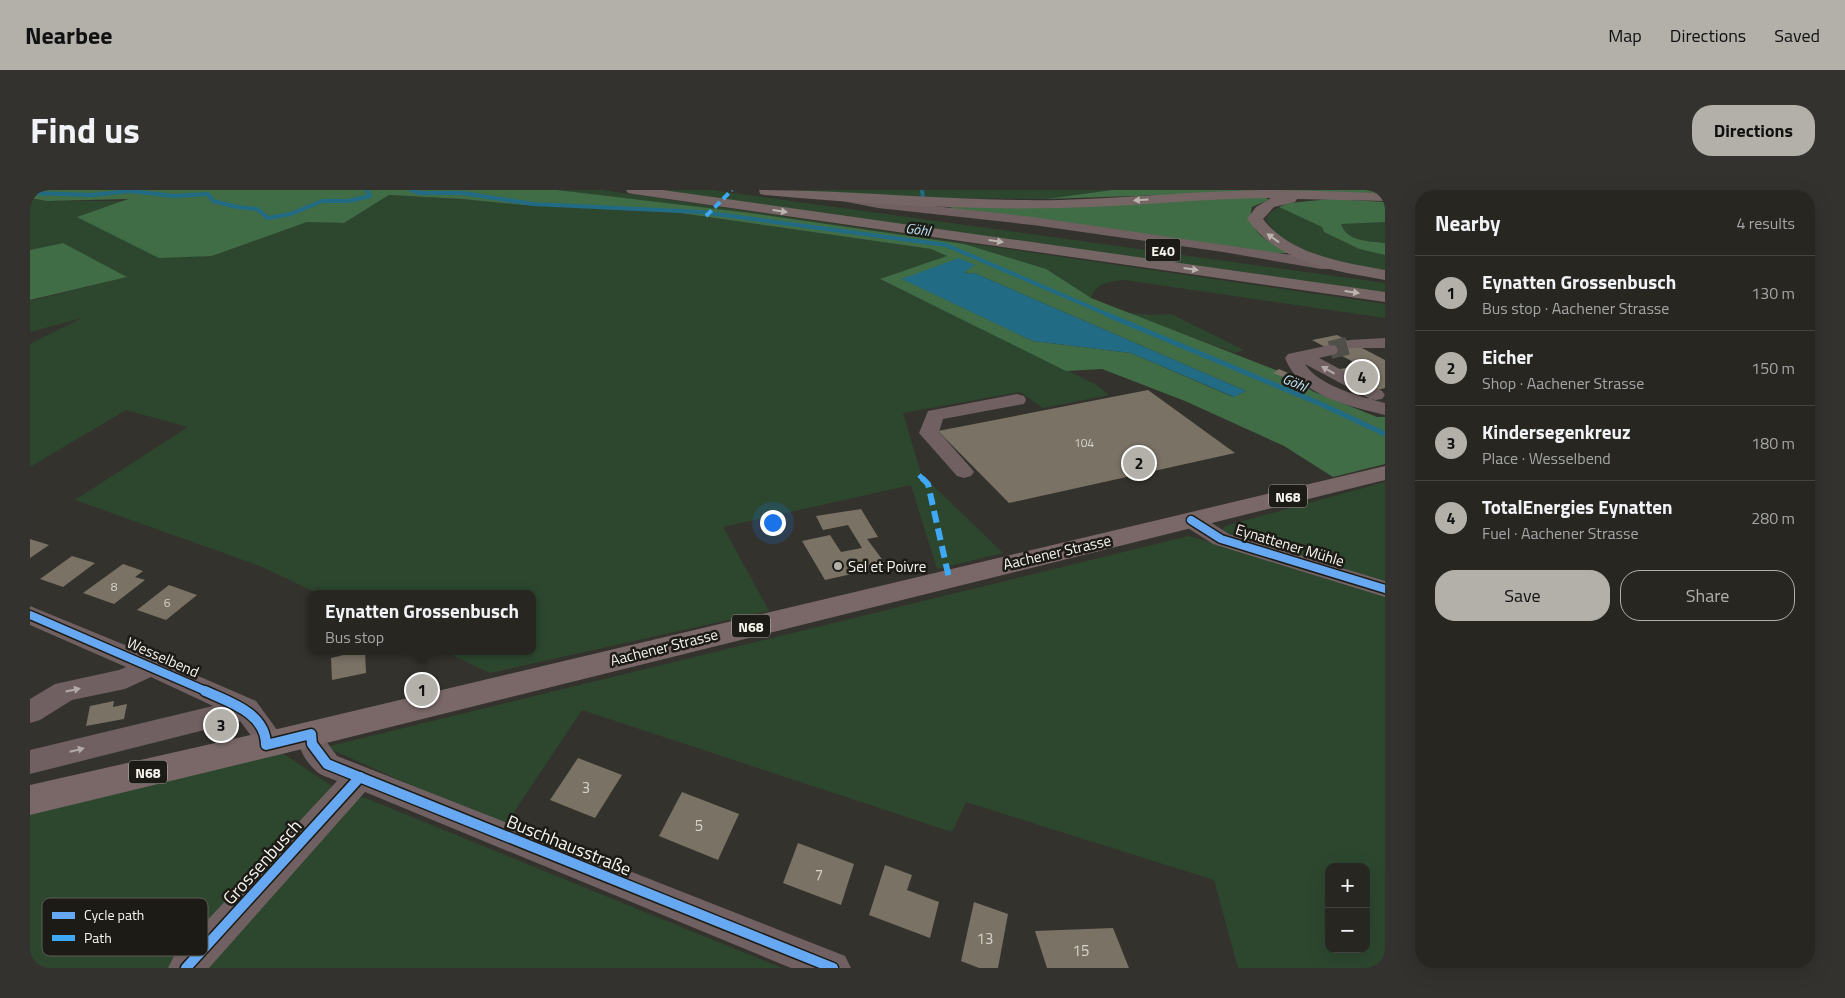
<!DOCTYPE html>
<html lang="en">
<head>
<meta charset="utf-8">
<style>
  :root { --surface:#272621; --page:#33322e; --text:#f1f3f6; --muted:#a4a5a5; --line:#43433f; --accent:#b2b0a9 }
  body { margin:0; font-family:"Titillium Web",sans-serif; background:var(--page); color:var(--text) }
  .controls { position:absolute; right:15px; bottom:15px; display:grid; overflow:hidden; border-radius:10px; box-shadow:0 5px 20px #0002 }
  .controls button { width:45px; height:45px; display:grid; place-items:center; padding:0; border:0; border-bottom:1px solid var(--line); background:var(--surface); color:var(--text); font:25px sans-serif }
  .you { position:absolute; left:742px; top:332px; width:18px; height:18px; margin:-12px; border:4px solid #fff; border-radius:50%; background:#1a73e8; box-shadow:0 0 0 8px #1a73e833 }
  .badge { display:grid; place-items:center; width:32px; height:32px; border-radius:50%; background:var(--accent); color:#111; font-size:16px; font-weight:700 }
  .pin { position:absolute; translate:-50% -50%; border:2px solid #fff; box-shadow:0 1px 5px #0006 }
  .popup { position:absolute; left:278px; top:400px; width:228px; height:65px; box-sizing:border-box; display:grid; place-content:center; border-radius:10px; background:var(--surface); filter:drop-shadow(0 1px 4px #0005); font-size:16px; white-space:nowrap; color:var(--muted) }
  .popup b { font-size:19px; color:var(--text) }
  .popup::after { content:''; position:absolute; left:50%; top:100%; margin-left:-10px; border:10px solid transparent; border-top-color:var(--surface) }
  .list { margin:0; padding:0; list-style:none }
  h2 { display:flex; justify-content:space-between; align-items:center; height:65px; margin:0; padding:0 20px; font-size:21px }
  h2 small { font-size:16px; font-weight:400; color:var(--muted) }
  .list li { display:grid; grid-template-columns:32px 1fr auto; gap:15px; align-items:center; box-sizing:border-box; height:75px; padding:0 20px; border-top:1px solid var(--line) }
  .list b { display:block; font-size:19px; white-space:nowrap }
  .list p { margin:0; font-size:16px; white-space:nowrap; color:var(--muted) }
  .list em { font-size:16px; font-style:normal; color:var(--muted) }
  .actions { display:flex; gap:10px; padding:15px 20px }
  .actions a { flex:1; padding:11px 0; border:1px solid var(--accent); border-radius:20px; text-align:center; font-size:18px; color:var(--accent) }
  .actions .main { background:var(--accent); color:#111 }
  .map { position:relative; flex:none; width:1355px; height:778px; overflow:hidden; border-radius:20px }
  header { display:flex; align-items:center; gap:30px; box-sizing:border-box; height:70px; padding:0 25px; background:var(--accent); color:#111 }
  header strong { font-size:24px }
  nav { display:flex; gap:28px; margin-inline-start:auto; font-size:18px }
  .intro { display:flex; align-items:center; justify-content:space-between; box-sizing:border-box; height:120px; padding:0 30px }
  h1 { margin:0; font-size:35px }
  .button { padding:12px 22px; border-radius:20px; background:var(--accent); color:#111; font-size:18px; font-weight:700 }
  main { display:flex; gap:30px; padding:0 30px }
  aside { flex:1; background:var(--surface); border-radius:20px; box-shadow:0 5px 20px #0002 }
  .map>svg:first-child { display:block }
  .green { fill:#2d472f; fill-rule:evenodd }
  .forest { fill:#406c46; fill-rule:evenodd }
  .water { fill:#226b85 }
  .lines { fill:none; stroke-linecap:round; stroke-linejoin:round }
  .stream-far1 { stroke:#226b85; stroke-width:4 }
  .stream { stroke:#226b85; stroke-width:5 }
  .building { fill:#7a7265 }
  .minor-tunnel { stroke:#514f49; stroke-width:18; stroke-dasharray:18 9; stroke-linecap:butt }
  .minor { fill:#706062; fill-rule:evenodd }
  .major { fill:#7a6868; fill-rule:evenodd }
  .highway { fill:#756564; fill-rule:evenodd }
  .quiet-far2 { stroke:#3fa9f5; stroke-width:4; stroke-dasharray:8 4; stroke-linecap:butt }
  .quiet-far1 { stroke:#3fa9f5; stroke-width:5; stroke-dasharray:9 5; stroke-linecap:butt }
  .quiet { stroke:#3fa9f5; stroke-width:6; stroke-dasharray:12 6; stroke-linecap:butt }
  .cycleway-far1-casing { stroke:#1d1b16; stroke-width:11 }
  .cycleway-casing { stroke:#1d1b16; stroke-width:13 }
  .cycleway-far1 { stroke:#66a8f1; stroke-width:8 }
  .cycleway { stroke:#66a8f1; stroke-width:10 }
  .oneway { fill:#bcb4af }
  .oneway2 { fill:#b3aaa8 }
  .poi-dot { fill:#b2b0a9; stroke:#1d1b16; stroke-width:2 }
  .labels { text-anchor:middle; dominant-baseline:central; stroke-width:5; stroke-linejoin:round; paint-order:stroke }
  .number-label { font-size:12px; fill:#d7d4cb }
  .far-water-label { font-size:14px; font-style:italic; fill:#bee5f6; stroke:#1d1b16 }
  .shield { fill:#1d1b16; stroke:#b5b3ac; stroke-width:1 }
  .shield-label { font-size:14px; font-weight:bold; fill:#f6f4ed }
  .street-label { font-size:15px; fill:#f6f4ed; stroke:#1d1b16 }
  .poi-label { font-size:15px; fill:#f6f4ed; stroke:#1d1b16; text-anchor:start }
  .near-number-label { font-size:15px; fill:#d7d4cb }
  .near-street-label { font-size:18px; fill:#f6f4ed; stroke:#1d1b16 }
  .key { fill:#1d1b16; stroke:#5e5c56; stroke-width:1 }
  .key-label { font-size:14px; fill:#f6f4ed }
</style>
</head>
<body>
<header>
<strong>Nearbee</strong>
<nav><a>Map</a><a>Directions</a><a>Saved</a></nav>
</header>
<div class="intro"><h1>Find us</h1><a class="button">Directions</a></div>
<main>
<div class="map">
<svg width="1355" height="778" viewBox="0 0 1355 778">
  <rect width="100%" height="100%" fill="#34322c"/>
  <g class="green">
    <path d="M527,0H572L1355,114V128L1094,90C1079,92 1066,92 1061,108L934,54Z"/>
    <polygon points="635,0 682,0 1355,93 1355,103 669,6"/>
    <polygon points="759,0 1082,0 1016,9 874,8"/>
    <polygon points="359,5 432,9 493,15 636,21 901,59 918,66 851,90 1065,194 1079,205 1013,218 990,202 873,223 891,284 973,363 907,379 881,295 693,337 739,421 460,483 413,461 502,461 502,404 289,404 230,376 45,310 158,237 96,220 0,277 0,154 52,128 0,142 0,111 96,87 33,53 0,60 0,8 17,11 96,11 48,27 182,66 277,32 314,33"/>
    <path d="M1249,17L1292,37L1294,42L1329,59L1355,65V81C1318,74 1257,64 1236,30L1240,23Z"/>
    <path d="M1327,32H1355V53C1338,51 1317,52 1311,34Z"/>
    <polygon points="1097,123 1122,125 1141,124 1214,160 1205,163"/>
    <polygon points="1355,292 1355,393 1192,341 1195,336"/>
    <path d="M1159,346L1355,404V778H1208L1184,690L936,612L922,642L552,520L474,637L296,557ZM1299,677H1336V759H1299Z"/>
    <polygon points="249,561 302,596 154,778 0,778 0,625"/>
    <polygon points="333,607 752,778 173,778 311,611"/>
  </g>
  <g class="forest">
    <path d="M0,0H527L720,23L934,54L1016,79L1061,108L1269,189L1282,201L1347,227H1355V274L1303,287L1254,256L1155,211L1072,179L1036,181L850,89L917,66L901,59L636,21L493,15L432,9L359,5L314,33L277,32L182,66L129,68L47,27L98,9L17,11L0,8ZM945,75L933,81L939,84L944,83L1216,201L1203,207L1101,163L1003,151L873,89Z"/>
    <polygon points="1082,0 1355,0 1355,3 1223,2 1016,9"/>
    <path d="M1236,7L1238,10L1222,17C1215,42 1240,53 1260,63H1239L922,19L920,16Z"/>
    <path d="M1300,9L1355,12V32L1311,34C1317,52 1339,51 1355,53V65L1329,59L1294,42L1292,37L1249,17L1259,13Z"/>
    <polygon points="33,53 97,87 0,110 0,60"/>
  </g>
  <polygon class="water" points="929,68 945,75 934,82 939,84 944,83 1216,201 1204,207 1101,163 1003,151 872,89"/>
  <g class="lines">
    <g class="stream-far1">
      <polyline points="381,0 389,3 432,3 503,14 671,22 916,55 1081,126"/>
      <polyline points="892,0 893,8"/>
      <polyline points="0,3 62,5 100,1 144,6 178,4 183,11 207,17 227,19 238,28 261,24 292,11 319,11 340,6 337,0"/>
    </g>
    <polyline class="stream" points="1078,125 1293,215 1355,244"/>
  </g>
  <g class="building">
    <polygon points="1307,145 1355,170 1355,198 1340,202 1301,181 1329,175 1282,150"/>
    <polygon points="1249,179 1269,188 1263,191 1243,183"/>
    <polygon points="1118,200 1205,263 979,313 908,241"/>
    <polygon points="831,319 848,347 837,349 857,376 795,390 772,351 800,345 811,362 832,358 818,335 793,340 786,326"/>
    <polygon points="0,349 19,355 0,368"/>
    <polygon points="42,366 65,373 33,397 10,389"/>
    <polygon points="93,374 113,381 105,387 115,390 84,414 53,403"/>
    <polygon points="139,395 167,405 136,430 107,420"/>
    <polygon points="330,461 335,461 336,483 302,490 301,468"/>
    <polygon points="84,511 83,517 97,514 94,529 56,536 60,516"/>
    <polygon points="548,568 592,585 565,628 520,610"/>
    <polygon points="652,602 709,624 688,670 629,646"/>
    <polygon points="768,653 824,674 811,715 753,693"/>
    <polygon points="855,675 882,685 877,700 909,712 900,748 839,725"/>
    <polygon points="944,712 978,724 968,778 949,778 931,771"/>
    <polygon points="1083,738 1099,778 1017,778 1005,741"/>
  </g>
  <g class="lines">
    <polyline class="minor-tunnel" points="1300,160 1325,154"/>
    <g class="minor">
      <polygon points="816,4 848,10 1003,27 1316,73 1318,76 1316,79 1291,79 1193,62 1003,35 848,18 812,11 810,8"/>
      <polygon points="1355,148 1355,158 1319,158 1317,154 1319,150"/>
      <path d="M1300,155L1306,156L1308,160L1306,164L1289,168L1352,201L1355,205L1352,209L1346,210L1340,209L1275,174C1288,196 1332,207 1355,213V225C1320,216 1269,206 1255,168L1258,164Z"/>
      <polygon points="987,204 994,206 996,210 994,214 913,229 909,242 941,278 944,282 941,286 934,288 927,286 889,243 898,221"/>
      <polygon points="1161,323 1169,325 1199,344 1355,391 1355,407 1183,354 1153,335 1150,330 1153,325"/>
      <polygon points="0,416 129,469 226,511 250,544 250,555 246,563 236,567 226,563 222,555 222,547 210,531 0,584 0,560 183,516 121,487 95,499 42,510 10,530 0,533 0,509 25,494 89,480 96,477 0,435"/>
      <path d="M281,533L291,536L296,551L307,566L815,766L821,778H761L335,602L179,778H138L144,766L307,591C301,588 291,586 286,581C274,570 263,552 271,536Z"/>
    </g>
    <polygon class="major" points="1355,276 1355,290 256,563 0,625 0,595 256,537"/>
    <g class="highway">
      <polygon points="596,0 633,0 1355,102 1355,112 603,4 598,3"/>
      <path d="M729,0C829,0 930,12 1030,10C1098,8 1166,1 1234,0C1274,0 1315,2 1355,3V11L1267,9L1265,12L1244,17L1233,29C1261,65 1312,72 1355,80V90C1305,81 1248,73 1217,29L1226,17L1241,8C1171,8 1100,17 1030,18C932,20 833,14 735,5L730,4Z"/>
    </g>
    <polyline class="quiet-far2" points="676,26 702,0"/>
    <polyline class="quiet-far1" points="889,285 893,289"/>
    <polyline class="quiet" points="892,288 898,294 919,388"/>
    <g class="cycleway-far1-casing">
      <g id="cycleway-far1">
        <polyline points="1161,330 1191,349 1355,399"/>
        <polyline points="0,425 178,502"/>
      </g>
    </g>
    <g class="cycleway-casing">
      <g id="cycleway">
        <path d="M175,501C199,512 236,523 236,555L281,544L282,554L297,574L803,778"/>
        <polyline points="156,778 330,587"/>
      </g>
    </g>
    <use href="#cycleway-far1" class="cycleway-far1"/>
    <use href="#cycleway" class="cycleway"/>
  </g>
  <defs><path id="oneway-solid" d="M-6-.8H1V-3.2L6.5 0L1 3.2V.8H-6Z" transform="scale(1.25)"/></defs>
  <g class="oneway">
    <use href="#oneway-solid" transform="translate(1111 10) rotate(177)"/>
    <use href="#oneway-solid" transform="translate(750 21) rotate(8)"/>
    <use href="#oneway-solid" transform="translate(1243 48) rotate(-144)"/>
    <use href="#oneway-solid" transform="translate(966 51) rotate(8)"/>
    <use href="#oneway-solid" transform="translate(1161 79) rotate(8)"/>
    <use href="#oneway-solid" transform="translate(1322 102) rotate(8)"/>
  </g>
  <g class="oneway2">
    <use href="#oneway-solid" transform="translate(1298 180) rotate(-151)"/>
    <use href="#oneway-solid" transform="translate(43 500) rotate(-12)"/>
    <use href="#oneway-solid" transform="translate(47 560) rotate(-14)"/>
  </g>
  <circle class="poi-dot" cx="808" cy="376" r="5"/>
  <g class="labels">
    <g class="number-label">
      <text x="1054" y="252">104</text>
      <text x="84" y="396">8</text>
      <text x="137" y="412">6</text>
    </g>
    <g class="far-water-label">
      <text transform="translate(888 39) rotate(8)">Göhl</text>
      <text transform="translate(1265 192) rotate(23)">Göhl</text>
    </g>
    <g class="shield">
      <rect x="1115.5" y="48.5" width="35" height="23" rx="4"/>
      <rect x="1239" y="294.5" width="38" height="23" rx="4"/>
      <rect x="702" y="424.5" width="38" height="23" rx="4"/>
      <rect x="99" y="570.5" width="38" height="23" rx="4"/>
    </g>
    <g class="shield-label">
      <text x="1133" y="60">E40</text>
      <text x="1258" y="306">N68</text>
      <text x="721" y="436">N68</text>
      <text x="118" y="582">N68</text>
    </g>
    <g class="street-label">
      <text transform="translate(1260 355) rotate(17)">Eynattener Mühle</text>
      <text transform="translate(1027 362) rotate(-13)">Aachener Strasse</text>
      <text transform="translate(634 457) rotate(-14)">Aachener Strasse</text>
      <text transform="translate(133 467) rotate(24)">Wesselbend</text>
    </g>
    <g class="poi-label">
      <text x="818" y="376">Sel et Poivre</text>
    </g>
    <g class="near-number-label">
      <text x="556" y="597">3</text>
      <text x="669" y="635">5</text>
      <text x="789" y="684">7</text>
      <text x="955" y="748">13</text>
      <text x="1051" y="760">15</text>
    </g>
    <g class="near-street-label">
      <text transform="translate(539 655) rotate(22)">Buschhausstraße</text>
      <text transform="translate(232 672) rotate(-48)">Grossenbusch</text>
    </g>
  </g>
  <rect x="12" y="708" width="166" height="58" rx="8" class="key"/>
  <rect x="22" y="722" width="23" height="7" fill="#66a8f1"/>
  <rect x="22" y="745" width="23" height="6" fill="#3fa9f5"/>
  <g class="key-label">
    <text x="54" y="730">Cycle path</text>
    <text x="54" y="753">Path</text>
  </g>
</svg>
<div class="controls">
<button>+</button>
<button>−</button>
</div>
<div class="you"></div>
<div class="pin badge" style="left:392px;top:500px">1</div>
<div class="popup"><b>Eynatten Grossenbusch</b>Bus stop</div>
<div class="pin badge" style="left:1109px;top:273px">2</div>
<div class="pin badge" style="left:191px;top:535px">3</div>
<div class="pin badge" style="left:1332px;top:187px">4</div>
</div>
<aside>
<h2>Nearby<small>4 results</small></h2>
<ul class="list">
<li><span class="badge">1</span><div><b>Eynatten Grossenbusch</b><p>Bus stop · Aachener Strasse</p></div><em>130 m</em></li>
<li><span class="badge">2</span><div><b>Eicher</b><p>Shop · Aachener Strasse</p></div><em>150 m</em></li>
<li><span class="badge">3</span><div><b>Kindersegenkreuz</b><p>Place · Wesselbend</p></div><em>180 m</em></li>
<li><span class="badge">4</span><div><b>TotalEnergies Eynatten</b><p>Fuel · Aachener Strasse</p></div><em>280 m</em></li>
</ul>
<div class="actions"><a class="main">Save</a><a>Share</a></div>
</aside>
</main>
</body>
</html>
